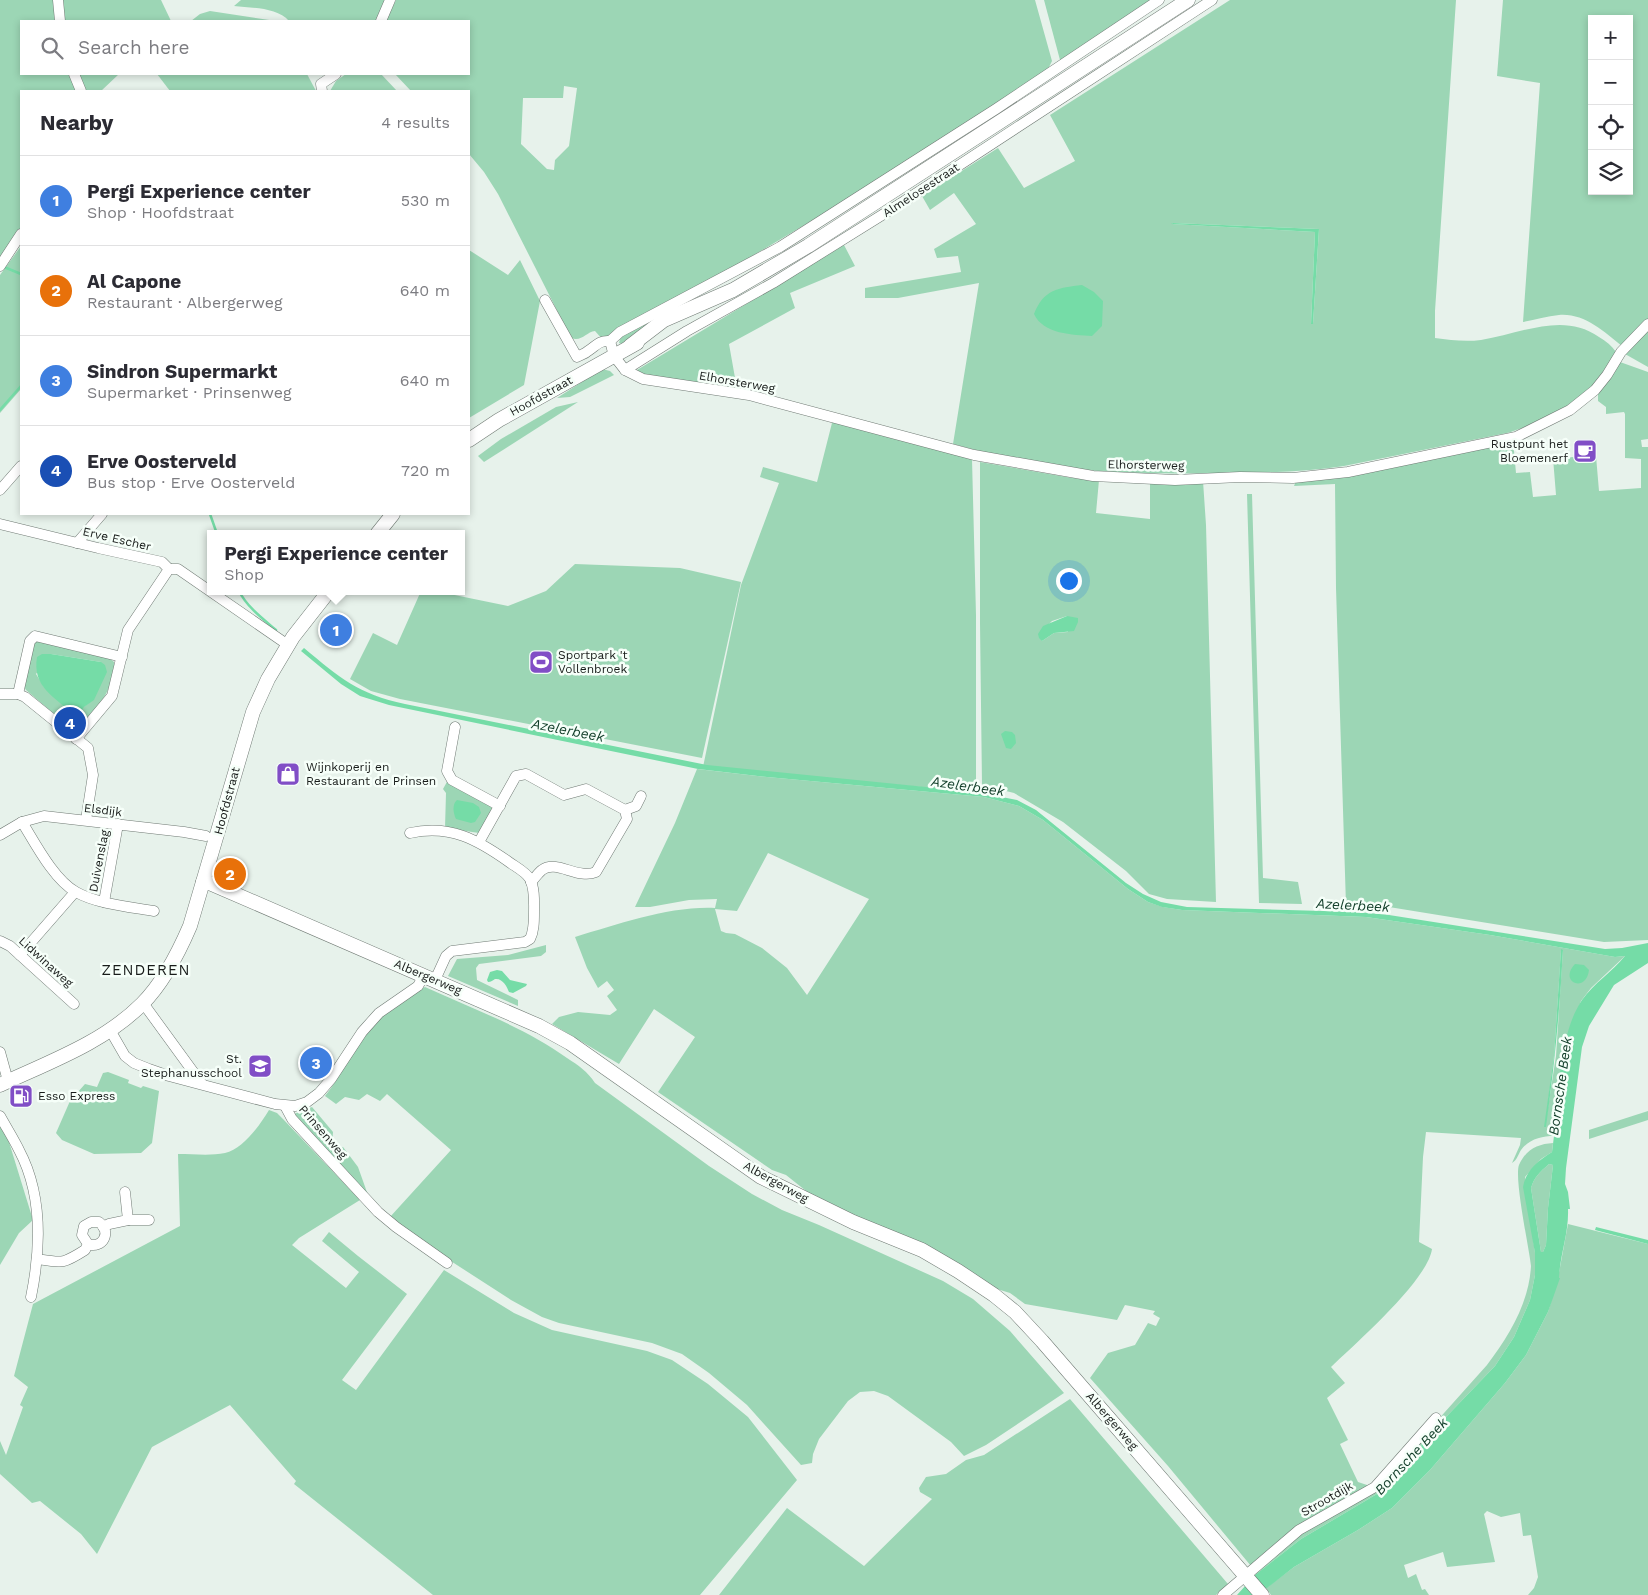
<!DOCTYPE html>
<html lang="en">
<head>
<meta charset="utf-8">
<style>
  :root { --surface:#fff; --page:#f2f2f3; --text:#2b2b33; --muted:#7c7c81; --line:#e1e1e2; --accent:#7c3aed }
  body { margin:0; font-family:"Work Sans",sans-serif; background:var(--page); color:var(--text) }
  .controls { position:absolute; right:15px; top:15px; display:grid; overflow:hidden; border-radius:0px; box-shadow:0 2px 8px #0003 }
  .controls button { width:45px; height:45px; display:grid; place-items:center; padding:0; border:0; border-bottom:1px solid var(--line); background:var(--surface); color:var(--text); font:25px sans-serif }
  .you { position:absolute; left:1068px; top:580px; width:18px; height:18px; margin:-12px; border:4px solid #fff; border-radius:50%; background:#1a73e8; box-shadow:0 0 0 8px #1a73e833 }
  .badge { display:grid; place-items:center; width:32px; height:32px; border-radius:50%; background:var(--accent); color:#fff; font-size:16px; font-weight:700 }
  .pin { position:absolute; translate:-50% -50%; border:2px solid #fff; box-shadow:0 1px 5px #0006 }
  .popup { position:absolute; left:207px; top:530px; width:258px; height:65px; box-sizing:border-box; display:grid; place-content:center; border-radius:0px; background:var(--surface); filter:drop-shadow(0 1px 4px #0005); font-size:16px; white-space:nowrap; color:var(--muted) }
  .popup b { font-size:19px; color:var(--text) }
  .popup::after { content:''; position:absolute; left:50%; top:100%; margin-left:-10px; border:10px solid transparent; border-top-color:var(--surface) }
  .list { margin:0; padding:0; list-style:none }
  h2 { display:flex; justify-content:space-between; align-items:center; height:65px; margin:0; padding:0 20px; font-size:21px }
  h2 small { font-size:16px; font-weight:400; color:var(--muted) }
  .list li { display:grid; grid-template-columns:32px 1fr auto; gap:15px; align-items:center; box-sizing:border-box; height:90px; padding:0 20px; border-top:1px solid var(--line) }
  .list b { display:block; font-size:19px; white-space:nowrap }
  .list p { margin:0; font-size:16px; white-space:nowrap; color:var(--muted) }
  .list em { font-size:16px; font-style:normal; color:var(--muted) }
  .icon { flex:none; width:28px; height:28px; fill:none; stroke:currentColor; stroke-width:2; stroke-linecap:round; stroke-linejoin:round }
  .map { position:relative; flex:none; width:1648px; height:1595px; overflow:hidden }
  .search { position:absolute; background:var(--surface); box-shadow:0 2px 8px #0003; left:20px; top:20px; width:450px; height:55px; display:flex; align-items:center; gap:12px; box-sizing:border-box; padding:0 18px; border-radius:0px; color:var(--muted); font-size:19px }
  .panel { position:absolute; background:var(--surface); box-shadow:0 2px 8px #0003; left:20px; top:90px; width:450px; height:425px; border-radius:0px }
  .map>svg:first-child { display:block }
  .green { fill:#9cd6b5; fill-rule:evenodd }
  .water { fill:#75dca7; fill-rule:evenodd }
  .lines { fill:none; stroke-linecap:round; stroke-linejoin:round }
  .stream { stroke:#75dca7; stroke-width:2.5 }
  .minor-casing { stroke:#707a74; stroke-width:11 }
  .major-casing { stroke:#707a74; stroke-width:15 }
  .minor { stroke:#fff; stroke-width:10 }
  .major { stroke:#fff; stroke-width:14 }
  .labels { text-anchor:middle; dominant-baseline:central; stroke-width:5; stroke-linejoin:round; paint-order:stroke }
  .street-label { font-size:12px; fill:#181c1a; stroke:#f6fff9 }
  .poi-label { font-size:12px; fill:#181c1a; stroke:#f6fff9; text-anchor:start }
  .water-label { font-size:14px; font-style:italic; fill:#103d28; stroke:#f6fff9 }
  .quarter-label { font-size:15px; letter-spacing:1px; fill:#181c1a; stroke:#f6fff9 }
</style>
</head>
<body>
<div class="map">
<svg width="1648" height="1595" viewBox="0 0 1648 1595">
  <rect width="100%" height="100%" fill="#e7f2eb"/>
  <g class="green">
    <polygon points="0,0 54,0 55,21 21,21 21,74 69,74 77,91 21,91 21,229 0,260"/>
    <polygon points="63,0 161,0 171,21 65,21"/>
    <path d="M241,0H386L377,21H289C277,7 251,8 234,6Z"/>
    <path d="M396,0H1035L1052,61L1048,69L865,189L678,300L603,340L595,331C586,332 582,342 571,338L498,194L484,172L469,154V91H411L395,74H469V21H386ZM564,86L577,88L569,146L555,160L554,170L547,169L521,144L523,98H563Z"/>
    <polygon points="1044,0 1152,0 1063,60 1060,60"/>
    <path d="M1230,0H1456L1435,311V338C1450,340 1465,342 1481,340C1520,334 1563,311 1599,337C1606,341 1612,346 1616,352C1609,363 1603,375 1595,385C1577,406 1534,425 1507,433L1344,466C1304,472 1264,473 1223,473C1164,474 1104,474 1045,465C1014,460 983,452 953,444L979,283L898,298H865V288L961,272L958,256L937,258L934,249L976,224L954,193L930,210L922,196L998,148L1024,188L1075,161L1050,115ZM1173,223L1319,229L1313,324H1311L1315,232L1172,224Z"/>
    <path d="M1503,0H1648V321L1622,346C1603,331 1584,313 1559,315C1547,316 1535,320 1523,322L1540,83L1497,76ZM1592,19H1629V191H1592Z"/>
    <polygon points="210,11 276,21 277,21 191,21 200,14"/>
    <polygon points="79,74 119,74 101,91 86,91"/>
    <polygon points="157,74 307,74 316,91 170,91"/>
    <polygon points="346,74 381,74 397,91 330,91 336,81"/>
    <polygon points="844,245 855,266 790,293 795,308 729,344 737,389 632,373"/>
    <polygon points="21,246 21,389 0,413 0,275"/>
    <polygon points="469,250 508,275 520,260 540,301 524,385 469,418"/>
    <polygon points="678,309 622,344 619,343 621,335"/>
    <polygon points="1648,328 1648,367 1625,354"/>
    <polygon points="1620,362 1648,372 1648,439 1641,440 1642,447 1648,447 1648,940 1604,942 1389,907 1346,905 1336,588 1335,484 1294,486 1296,481 1513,440 1516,473 1530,472 1533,497 1556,495 1553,458 1596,456 1599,491 1641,488 1641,459 1625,458 1625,414 1624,412 1606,414 1606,407 1598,401 1598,392"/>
    <polygon points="602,369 610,371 614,375 570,397 557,398"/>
    <polygon points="578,402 484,462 478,456 501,439 556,407"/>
    <polygon points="833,419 972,459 976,615 976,792 703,767 741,585 779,483 760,477 763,467 817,482"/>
    <path d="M980,462L1072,478L1099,480L1096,513L1150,519V483L1203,481L1206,525L1216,902L1167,899L1149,894L1126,871L1063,822L1014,793L982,785L980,623ZM1067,616L1068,632L1054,633L1042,641L1040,633L1052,621Z"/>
    <polygon points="1247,494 1252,494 1263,878 1298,882 1302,904 1259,903"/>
    <polygon points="575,564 680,568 741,582 702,758 400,699 371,691 350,679 373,633 397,645 421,591 435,591 508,606 546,591"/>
    <path d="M35,641L108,657L114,662C116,688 96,708 82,728L74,729L67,725L26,690L23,685L31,649ZM51,654L101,662L94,699L73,715L44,687L36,674Z"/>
    <path d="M697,769L767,777L984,797L1019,806L1043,820L1128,889L1148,902L1163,907L1182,910L1366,917L1490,935L1615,957L1625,956L1591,988L1581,1001L1564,1048L1552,1130L1554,1136C1542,1136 1529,1139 1521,1150C1518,1155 1517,1160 1512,1163L1520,1145L1521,1138L1426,1132L1423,1157L1419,1242L1432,1249C1428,1280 1355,1344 1331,1367L1345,1383L1327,1398L1348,1440L1340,1444L1358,1482L1370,1486L1251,1566L1168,1466L1090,1378L1108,1353L1135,1345L1148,1323L1156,1326L1160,1318L1153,1314L1155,1311L1125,1305L1117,1320L1025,1304L1010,1293L997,1289L820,1202L786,1175L772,1170L658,1092L695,1037L654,1009L619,1064L552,1024L559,1017L578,1012L610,1015L617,1010L607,996L614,990L607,981L598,988L587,968L575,937C619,924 669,906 715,908L717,899L689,900L650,907H635L675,823ZM768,853L869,899L807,995L787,968L762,948L735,934L726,933L721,931L715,909L737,911ZM1561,950H1563L1556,1056L1545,1127L1554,1056Z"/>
    <polygon points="448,780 490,804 493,811 479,833 445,828 446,793 443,789"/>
    <polygon points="546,945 546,952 541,956 479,964 476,968 477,980 518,1000 518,1006 448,976 457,959 508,955"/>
    <path d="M425,987C473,1009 524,1027 567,1058C578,1065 588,1072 595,1083L709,1166L752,1194L782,1210L819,1225L943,1281L973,1299L1010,1331L1064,1393L986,1445L964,1456L951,1442L888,1396L874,1391L860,1392L848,1401L819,1439L813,1454L812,1463L801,1465L747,1405L709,1373L682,1354L652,1343L559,1323L542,1317L511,1300L443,1256L390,1217L451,1150L387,1094L380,1101L367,1094L359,1100L345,1097L336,1104L325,1096C343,1074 354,1044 375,1023C389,1008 408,998 425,987Z"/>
    <polygon points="108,1072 129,1080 128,1083 141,1088 143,1086 159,1091 152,1143 141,1153 94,1154 62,1140 56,1133 70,1101 85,1084 97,1087 103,1073"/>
    <polygon points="312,1107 333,1132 332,1146 343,1147 358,1167 368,1195 294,1114"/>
    <path d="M269,1110L277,1113L283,1119L360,1200L299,1238L292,1245L346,1288L359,1272L322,1241L329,1232L358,1256L407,1294L342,1380L356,1390L444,1270L514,1313L552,1330L647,1351L672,1360L708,1384L748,1417L797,1480L700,1595H433L294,1484L296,1481L230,1405L152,1447L97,1554L81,1534L40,1501L32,1503L0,1474V1441L6,1455L23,1407L20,1405L28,1387L14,1376L33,1304L180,1226L178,1154C193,1154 211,1156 225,1153C243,1149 260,1125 269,1110Z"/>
    <polygon points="1648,1111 1648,1120 1589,1139 1589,1130"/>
    <polygon points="0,1121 5,1129 33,1220 19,1233 0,1265"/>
    <path d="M1553,1143L1552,1152L1541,1159L1525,1177L1535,1253V1275L1530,1300L1514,1337L1495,1366L1445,1418L1382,1491L1301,1539L1255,1575L1258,1569L1290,1541L1376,1489L1487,1365C1509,1336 1529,1303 1531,1266C1529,1248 1514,1178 1519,1165C1526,1149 1538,1144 1553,1143Z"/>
    <path d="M1549,1164L1553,1165L1548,1208L1546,1245L1543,1252H1541L1531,1188C1534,1177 1540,1172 1549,1164Z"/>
    <polygon points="1568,1224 1648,1244 1648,1595 1528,1595 1534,1588 1538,1577 1531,1535 1523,1536 1520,1513 1501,1517 1487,1511 1484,1514 1495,1562 1447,1567 1443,1552 1404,1565 1408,1578 1416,1574 1422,1590 1425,1589 1429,1595 1271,1595 1266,1588 1294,1567 1358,1530 1392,1508 1430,1470 1505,1383 1526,1355 1548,1312 1558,1278"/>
    <polygon points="1070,1399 1228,1584 1216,1595 719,1595 787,1508 864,1566 932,1499 920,1492 919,1488 926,1477 946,1474 966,1460 984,1455"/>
  </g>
  <g class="water">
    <polygon points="1173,223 1319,229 1313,324 1311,324 1315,232 1171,224"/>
    <path d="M1082,285L1094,292L1103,301L1102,326L1092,336C1073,335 1043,334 1034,314C1044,289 1058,288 1082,285Z"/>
    <polygon points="1067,616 1078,618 1078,622 1074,631 1054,633 1042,641 1039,638 1038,634 1043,626"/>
    <path d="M304,648C340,678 358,694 405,704L707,765L976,792L1017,800L1036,810L1126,883L1143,894L1161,902L1187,907L1358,912L1389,915L1605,949L1622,948L1648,943V963L1614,985L1589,1026L1582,1047L1566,1168L1565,1184L1568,1192L1570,1209H1568C1569,1233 1560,1254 1559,1278H1560L1548,1312L1526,1355L1505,1383L1430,1470L1392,1508L1358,1530L1294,1567L1258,1595H1237L1255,1575L1301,1539L1382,1491L1445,1418L1495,1366L1514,1337L1530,1300L1535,1275V1253L1523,1187C1526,1170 1538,1161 1552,1152L1554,1136L1552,1130C1560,1090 1559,1034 1582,1000C1594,983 1612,972 1625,956L1615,957L1490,935L1366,917L1182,910L1162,907L1148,902L1128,889L1043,820L1019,806L984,797L767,777L698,769L389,705L360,696L341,684L301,651ZM1549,1164L1553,1165L1548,1208L1546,1245L1543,1252H1541L1531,1188C1534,1177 1540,1172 1549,1164Z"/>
    <path d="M42,654H51L101,662L105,665L107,672L94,700L84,707L79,714L73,715C55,696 32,688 37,657Z"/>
    <polygon points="1005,731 1012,732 1015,735 1016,743 1011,749 1006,748 1001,734"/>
    <path d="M457,800L473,803L479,807L481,813L475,822L471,823L456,819C453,813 452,804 457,800Z"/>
    <path d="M1561,949L1563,950C1560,1009 1554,1068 1546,1127H1544L1554,1056Z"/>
    <path d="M1575,964L1584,965L1589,970C1586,994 1558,982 1575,964Z"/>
    <path d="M497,970L502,971L510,980L527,984L526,986L513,993L509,992C507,987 503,978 495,979C493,980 491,982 488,982L487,980L490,972Z"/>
    <polygon points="1596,1227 1648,1240 1648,1244 1595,1230"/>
  </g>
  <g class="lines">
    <g class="stream">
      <polyline points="4,267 21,274"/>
      <polyline points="0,410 21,386"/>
      <polyline points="210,514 217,534"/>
      <path d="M239,591C247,607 263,619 276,630"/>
    </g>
    <g class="minor-casing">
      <g id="minor">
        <polyline points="58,0 60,21"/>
        <polyline points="381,21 390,0"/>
        <polyline points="74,74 81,91"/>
        <polyline points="322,91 321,84 336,74"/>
        <polyline points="0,266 21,234"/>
        <path d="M545,300L577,357C580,355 585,354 588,351C596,346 599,340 610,341"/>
        <polyline points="610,341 614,356 625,370 643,379 749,395 974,455 1093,476 1175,480 1240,477 1293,478 1348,472 1516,437 1570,410 1595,390 1607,375 1621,352 1648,324"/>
        <polyline points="610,341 620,332 780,247 996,109 1159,0"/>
        <polyline points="625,370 687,331 773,283 903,202 1212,0"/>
        <polyline points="0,490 21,466"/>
        <polyline points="0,524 98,548 162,562 169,569 128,630 112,696 76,739"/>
        <polyline points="77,543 102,514"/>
        <polyline points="169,569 178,569 288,645"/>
        <polyline points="0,694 18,694 25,697 88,748 93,775 86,820"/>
        <polyline points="18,694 30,641 35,636 122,657"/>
        <polyline points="455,727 447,771 452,780 500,806"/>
        <polyline points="625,810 636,806 641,796"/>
        <path d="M22,822C35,843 54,880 76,892C97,904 130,907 154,911"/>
        <path d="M410,833C450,824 478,840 509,862C516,867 526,872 530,879C535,889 534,902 534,913C534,922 534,931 530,939L525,942L452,951L446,956L435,980"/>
        <polyline points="0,835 22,822 44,816 184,832 206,836"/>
        <path d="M479,842L516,776L526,774L564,795L586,789L625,810L627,819L596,872C578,880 556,859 542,870C538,873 535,878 531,882"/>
        <polyline points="104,902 118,824"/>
        <polyline points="0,941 10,946 74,1004"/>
        <polyline points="20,955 75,892"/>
        <polyline points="143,1003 202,1084"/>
        <polyline points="110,1030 125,1056 134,1063 149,1069 169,1076 275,1104 295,1106 307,1102 319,1093 331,1079 362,1032 379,1013 418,986 424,975"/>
        <polyline points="0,1052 8,1081"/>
        <polyline points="285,1106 292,1119 378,1212 396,1227 447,1263"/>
        <path d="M0,1116C6,1127 13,1138 19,1150C43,1195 41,1248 31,1297"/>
        <polyline points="128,1220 149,1220"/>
        <polyline points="103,1227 109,1224 128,1220 125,1192"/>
        <path d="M37,1259C63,1263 63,1264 85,1250L88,1244C103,1249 112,1232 99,1222H91L84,1226L82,1235L88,1244"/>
        <polyline points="1223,1595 1299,1530 1375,1487 1436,1418"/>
      </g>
    </g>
    <g class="major-casing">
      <g id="major">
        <polyline points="630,346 664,320 733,290 808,246 1188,0"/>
        <polyline points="469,440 499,420 637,343"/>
        <polyline points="377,534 393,514"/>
        <polyline points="203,882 212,884 539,1026 570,1043 761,1177 853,1222 922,1250 958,1271 994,1295 1015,1312 1042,1341 1262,1595"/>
        <path d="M0,1085C49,1062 103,1043 142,1004C163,983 178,954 190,926L253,712L268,679L293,637L329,591"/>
      </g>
    </g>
    <use href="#minor" class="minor"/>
    <use href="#major" class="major"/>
  </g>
  <defs>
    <g id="cafe-square" transform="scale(1.25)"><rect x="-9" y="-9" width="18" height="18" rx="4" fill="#814ec6" stroke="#f6fff9"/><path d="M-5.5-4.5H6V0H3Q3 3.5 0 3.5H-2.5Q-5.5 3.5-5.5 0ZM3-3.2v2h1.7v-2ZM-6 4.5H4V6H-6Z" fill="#fff"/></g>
    <g id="stadium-square" transform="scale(1.25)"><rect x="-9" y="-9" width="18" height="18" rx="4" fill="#814ec6" stroke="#f6fff9"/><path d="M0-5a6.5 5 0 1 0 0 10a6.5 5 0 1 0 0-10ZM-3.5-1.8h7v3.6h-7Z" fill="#fff"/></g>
    <g id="shop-square" transform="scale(1.25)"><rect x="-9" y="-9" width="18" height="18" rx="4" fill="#814ec6" stroke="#f6fff9"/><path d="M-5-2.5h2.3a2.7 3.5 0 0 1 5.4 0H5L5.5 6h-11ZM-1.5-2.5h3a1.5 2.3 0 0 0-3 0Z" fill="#fff"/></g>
    <g id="school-square" transform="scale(1.25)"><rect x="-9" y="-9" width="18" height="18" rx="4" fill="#814ec6" stroke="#f6fff9"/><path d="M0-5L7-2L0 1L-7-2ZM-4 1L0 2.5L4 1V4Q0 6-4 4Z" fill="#fff"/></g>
    <g id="fuel-square" transform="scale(1.25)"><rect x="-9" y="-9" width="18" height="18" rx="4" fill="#814ec6" stroke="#f6fff9"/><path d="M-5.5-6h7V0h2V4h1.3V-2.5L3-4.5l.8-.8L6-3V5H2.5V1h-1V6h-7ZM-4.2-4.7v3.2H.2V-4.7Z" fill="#fff"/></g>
  </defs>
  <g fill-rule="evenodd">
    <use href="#cafe-square" x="1585" y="451"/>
    <use href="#stadium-square" x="541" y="662"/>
    <use href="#shop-square" x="288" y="774"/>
    <use href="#school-square" x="260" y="1066"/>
    <use href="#fuel-square" x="21" y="1096"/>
  </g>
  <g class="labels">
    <g class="street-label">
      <text transform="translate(921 190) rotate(-33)">Almelosestraat</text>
      <text transform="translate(737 382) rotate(10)">Elhorsterweg</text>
      <text transform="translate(541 396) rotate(-29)">Hoofdstraat</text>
      <text transform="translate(1146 465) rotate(1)">Elhorsterweg</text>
      <text transform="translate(117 539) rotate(13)">Erve Escher</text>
      <text transform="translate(227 801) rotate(-75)">Hoofdstraat</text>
      <text transform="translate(103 810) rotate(7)">Elsdijk</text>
      <text transform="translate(99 861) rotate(-79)">Duivenslag</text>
      <text transform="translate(46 962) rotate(42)">Lidwinaweg</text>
      <text transform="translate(428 977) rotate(23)">Albergerweg</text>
      <text transform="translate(323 1132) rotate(49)">Prinsenweg</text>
      <text transform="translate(776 1182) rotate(29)">Albergerweg</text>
      <text transform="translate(1112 1421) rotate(49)">Albergerweg</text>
      <text transform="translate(1327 1499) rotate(-30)">Strootdijk</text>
    </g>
    <g class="poi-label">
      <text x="1568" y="444" text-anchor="end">Rustpunt het<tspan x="1568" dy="14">Bloemenerf</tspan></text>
      <text x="558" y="655">Sportpark 't<tspan x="558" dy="14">Vollenbroek</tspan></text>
      <text x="306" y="767">Wijnkoperij en<tspan x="306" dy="14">Restaurant de Prinsen</tspan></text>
      <text x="242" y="1059" text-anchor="end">St.<tspan x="242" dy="14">Stephanusschool</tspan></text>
      <text x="38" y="1096">Esso Express</text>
    </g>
    <g class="water-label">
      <text transform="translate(568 730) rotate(11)">Azelerbeek</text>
      <text transform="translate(968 786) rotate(8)">Azelerbeek</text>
      <text transform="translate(1353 905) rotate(3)">Azelerbeek</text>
      <text transform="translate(1560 1086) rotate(-82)">Bornsche Beek</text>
      <text transform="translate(1411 1456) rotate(-47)">Bornsche Beek</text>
    </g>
    <g class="quarter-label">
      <text x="146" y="970">ZENDEREN</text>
    </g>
  </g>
</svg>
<div class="controls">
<button>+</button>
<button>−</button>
<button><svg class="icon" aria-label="locate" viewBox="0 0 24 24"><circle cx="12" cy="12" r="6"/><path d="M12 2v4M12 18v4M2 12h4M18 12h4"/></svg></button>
<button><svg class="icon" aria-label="layers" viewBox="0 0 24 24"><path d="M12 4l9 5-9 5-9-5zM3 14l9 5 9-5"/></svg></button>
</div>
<div class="you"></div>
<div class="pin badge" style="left:336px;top:630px;background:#3f7fe0">1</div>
<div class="popup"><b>Pergi Experience center</b>Shop</div>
<div class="pin badge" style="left:230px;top:874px;background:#e8710a">2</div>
<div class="pin badge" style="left:316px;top:1063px;background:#3f7fe0">3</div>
<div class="pin badge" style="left:70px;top:723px;background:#1a4fb4">4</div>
<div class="search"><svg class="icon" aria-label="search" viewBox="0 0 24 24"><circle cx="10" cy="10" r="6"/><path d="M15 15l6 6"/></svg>Search here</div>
<section class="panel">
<h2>Nearby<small>4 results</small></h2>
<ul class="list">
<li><span class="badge" style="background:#3f7fe0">1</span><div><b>Pergi Experience center</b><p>Shop · Hoofdstraat</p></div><em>530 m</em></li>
<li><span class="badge" style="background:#e8710a">2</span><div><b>Al Capone</b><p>Restaurant · Albergerweg</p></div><em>640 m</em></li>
<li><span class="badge" style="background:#3f7fe0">3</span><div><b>Sindron Supermarkt</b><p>Supermarket · Prinsenweg</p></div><em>640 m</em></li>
<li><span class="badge" style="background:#1a4fb4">4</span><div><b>Erve Oosterveld</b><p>Bus stop · Erve Oosterveld</p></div><em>720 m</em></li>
</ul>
</section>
</div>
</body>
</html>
